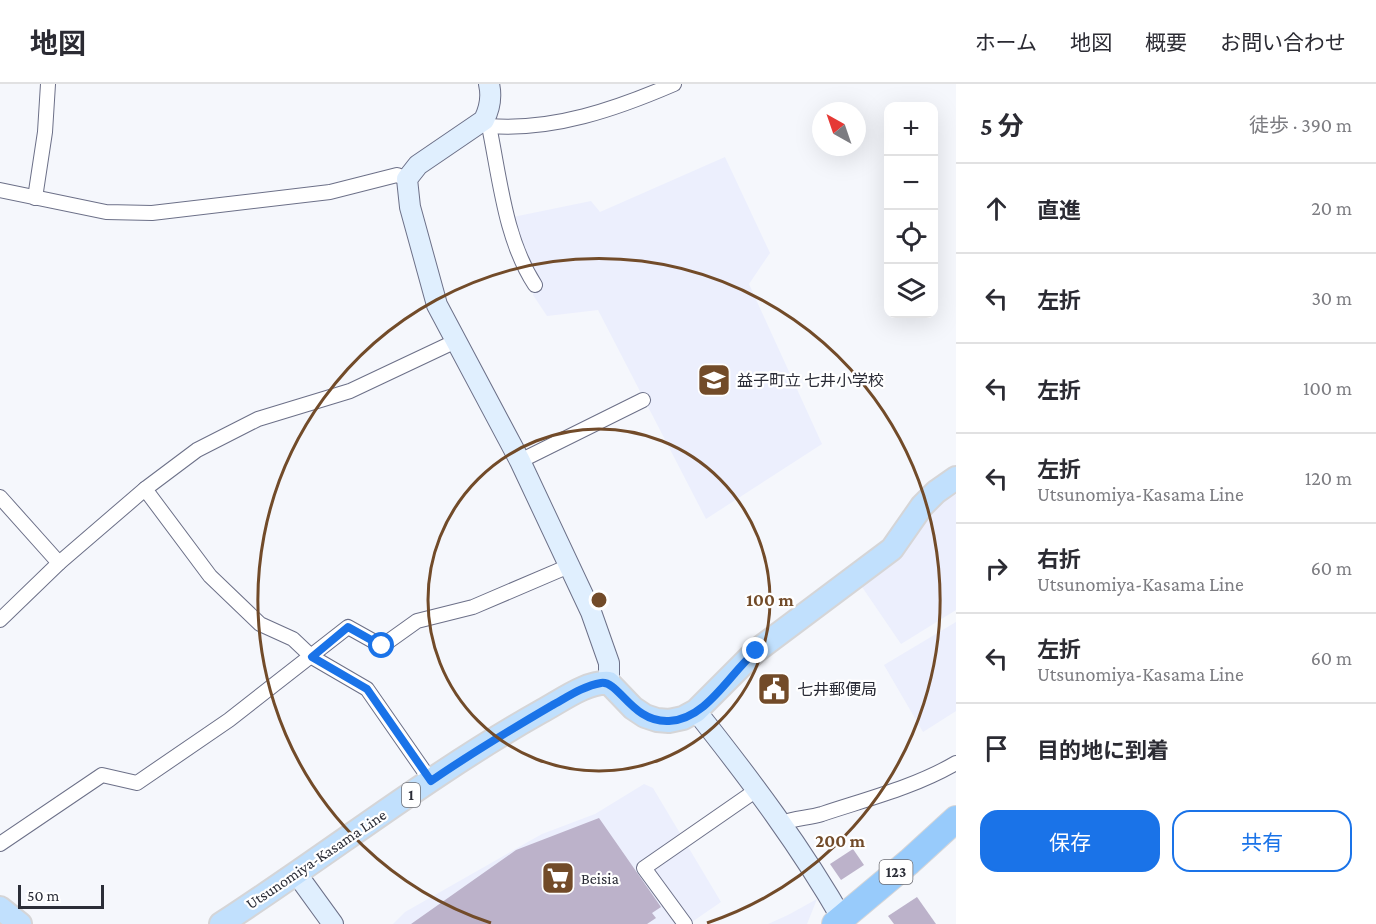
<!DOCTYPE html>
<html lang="ja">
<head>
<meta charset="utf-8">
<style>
  :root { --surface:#fff; --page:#f7f7f7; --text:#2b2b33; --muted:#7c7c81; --line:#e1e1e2; --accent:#1a73e8 }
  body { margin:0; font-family:"Crimson Pro","Noto Sans JP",serif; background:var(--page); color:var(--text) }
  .controls { position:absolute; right:18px; top:18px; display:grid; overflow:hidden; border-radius:12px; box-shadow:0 6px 24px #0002 }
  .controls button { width:54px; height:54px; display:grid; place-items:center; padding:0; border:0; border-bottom:2px solid var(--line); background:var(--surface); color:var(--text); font:30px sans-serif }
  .compass { position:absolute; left:812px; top:18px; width:54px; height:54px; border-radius:50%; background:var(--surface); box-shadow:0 6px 24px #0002; rotate:320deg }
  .scale { position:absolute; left:18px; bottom:15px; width:86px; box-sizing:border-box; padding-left:6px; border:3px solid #2b2d37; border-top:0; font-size:16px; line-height:21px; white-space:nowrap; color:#2b2d37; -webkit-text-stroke:4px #fff; paint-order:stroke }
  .stop { position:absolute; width:18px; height:18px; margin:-14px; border:4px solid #1a73e8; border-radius:50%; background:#fff }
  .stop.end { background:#1a73e8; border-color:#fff; box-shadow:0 2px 6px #0008 }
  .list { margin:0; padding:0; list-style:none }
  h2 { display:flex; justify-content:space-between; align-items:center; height:78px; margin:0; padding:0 24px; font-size:26px }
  h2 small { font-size:20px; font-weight:400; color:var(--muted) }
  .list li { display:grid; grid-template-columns:39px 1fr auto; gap:18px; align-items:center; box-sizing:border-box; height:90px; padding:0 24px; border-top:2px solid var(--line) }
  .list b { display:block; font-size:22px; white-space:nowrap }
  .list p { margin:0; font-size:20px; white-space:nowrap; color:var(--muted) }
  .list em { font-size:20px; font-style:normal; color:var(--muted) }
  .actions { display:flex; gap:12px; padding:18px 24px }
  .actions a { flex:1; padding:14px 0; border:2px solid var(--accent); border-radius:18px; text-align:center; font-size:21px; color:var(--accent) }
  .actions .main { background:var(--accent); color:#fff }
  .icon { flex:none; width:33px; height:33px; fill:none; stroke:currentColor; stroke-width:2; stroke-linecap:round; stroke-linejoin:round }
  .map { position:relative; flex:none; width:956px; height:840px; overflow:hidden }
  header { display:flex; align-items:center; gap:36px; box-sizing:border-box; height:84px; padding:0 30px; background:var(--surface); border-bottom:2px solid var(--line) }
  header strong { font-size:28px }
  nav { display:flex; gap:33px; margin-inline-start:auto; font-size:21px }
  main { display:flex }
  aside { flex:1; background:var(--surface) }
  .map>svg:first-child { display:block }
  .built { fill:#eceffd }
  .building { fill:#bcb2ca }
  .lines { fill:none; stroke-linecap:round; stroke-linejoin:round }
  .street-casing { stroke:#6c7088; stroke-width:16 }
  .secondary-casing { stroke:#6c7088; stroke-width:22 }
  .primary-casing { stroke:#d5d5d7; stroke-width:26 }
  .highway-casing { stroke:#d5d5d7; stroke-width:28 }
  .street { stroke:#fff; stroke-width:14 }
  .secondary { stroke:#e0effe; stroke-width:20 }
  .primary { stroke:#c1e0fd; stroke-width:22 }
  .highway { stroke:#98cbfb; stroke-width:26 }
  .route { stroke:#1a73e8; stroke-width:8 }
  .ring { fill:none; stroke:#724b29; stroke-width:3 }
  .labels { text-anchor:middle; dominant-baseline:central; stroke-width:4.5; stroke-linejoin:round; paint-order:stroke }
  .shield { fill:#fff; stroke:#6b6c73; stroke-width:1.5 }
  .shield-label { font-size:15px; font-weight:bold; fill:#2b2d37 }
  .poi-label { font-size:16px; fill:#2b2d37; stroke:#fff; text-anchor:start }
  .street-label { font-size:16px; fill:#2b2d37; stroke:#fff }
  .centre { fill:#724b29; stroke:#fff; stroke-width:3 }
  .ring-label { font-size:18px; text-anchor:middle; font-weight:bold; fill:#724b29; stroke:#fff; stroke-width:4.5; stroke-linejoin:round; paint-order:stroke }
</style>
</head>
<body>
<header>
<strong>地図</strong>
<nav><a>ホーム</a><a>地図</a><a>概要</a><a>お問い合わせ</a></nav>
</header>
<main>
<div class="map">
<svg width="956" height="840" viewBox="0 0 956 840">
  <rect width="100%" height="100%" fill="#f5f7fc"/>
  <g class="built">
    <polygon points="725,73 770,169 749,200 822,360 706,435 598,226 547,232 533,211 538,194 526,179 513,133 591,117 600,128"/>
    <polygon points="956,407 956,526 901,560 858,497 919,448 927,432"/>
    <polygon points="956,538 956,627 923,648 884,581"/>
    <polygon points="644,700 653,704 721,818 689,840 393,840 405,828 542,750 595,730"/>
    <polygon points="817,815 807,840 768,840 788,831"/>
  </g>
  <g class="building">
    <polygon points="599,734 661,823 652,829 656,834 647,840 411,840 516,766"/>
    <polygon points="853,765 864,781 841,796 830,780"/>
    <polygon points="917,813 936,840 894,840 888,832"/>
  </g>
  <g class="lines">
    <g class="street-casing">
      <g id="street">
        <path d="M484,36L489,42C500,95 505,155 535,201"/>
        <path d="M489,42C553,47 616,25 674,0"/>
        <polyline points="0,106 106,128 152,129 330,108 397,91 407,95"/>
        <polyline points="35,114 45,48 48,0"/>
        <polyline points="520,377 643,316"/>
        <polyline points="145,405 210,492 260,540 293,555 312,573 367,605 431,697"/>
        <polyline points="0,413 59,479"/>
        <polyline points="0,536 59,479 145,405 197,366 258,335 350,307 456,257"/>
        <path d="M782,739C794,734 809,734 822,730C867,715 915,703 956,679"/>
        <polyline points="0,760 102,691 137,699 229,636 348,543 382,562 417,537 473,523 569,482"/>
        <polyline points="685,840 644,784 758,705"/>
      </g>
    </g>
    <g class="secondary-casing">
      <g id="secondary">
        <path d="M489,0C492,13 490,24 484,36L418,81L407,95L410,123L437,221L520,377L591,528L609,579V599"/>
        <path d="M696,627C750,695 802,764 845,840"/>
        <polyline points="296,789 333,840"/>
      </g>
    </g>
    <g class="primary-casing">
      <g id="primary">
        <polyline points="0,824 20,840"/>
        <path d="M221,840C329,770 430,690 542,627C561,617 587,597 609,599L633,624L645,632L657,636L669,637L683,634L696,627L756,567L892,465L922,422L936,408L956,394"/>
      </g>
    </g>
    <g class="highway-casing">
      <polyline id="highway" points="835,840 909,778 956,735"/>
    </g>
    <use href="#street" class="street"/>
    <use href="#secondary" class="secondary"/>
    <use href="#primary" class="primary"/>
    <use href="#highway" class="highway"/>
  </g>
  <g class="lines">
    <path class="route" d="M382,562L348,543L312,573L367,605L431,697C470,670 510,646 551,622C566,614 583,602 601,599C619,596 632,639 669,637C707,635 729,590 756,567"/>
  </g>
  <g class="ring">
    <circle cx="599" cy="516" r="171"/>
    <path d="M491 839A341 341 0 1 1 707 839"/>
  </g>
  <defs>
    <g id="school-square" transform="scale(1.725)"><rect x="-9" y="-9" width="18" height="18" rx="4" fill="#724b29" stroke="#fff"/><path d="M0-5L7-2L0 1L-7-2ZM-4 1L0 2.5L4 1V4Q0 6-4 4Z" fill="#fff"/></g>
    <g id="civic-square" transform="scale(1.725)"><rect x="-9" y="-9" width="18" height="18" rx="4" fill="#724b29" stroke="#fff"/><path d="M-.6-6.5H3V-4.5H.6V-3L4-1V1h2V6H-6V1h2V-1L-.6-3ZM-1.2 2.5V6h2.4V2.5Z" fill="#fff"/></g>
    <g id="supermarket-square" transform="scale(1.725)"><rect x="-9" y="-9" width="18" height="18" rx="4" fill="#724b29" stroke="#fff"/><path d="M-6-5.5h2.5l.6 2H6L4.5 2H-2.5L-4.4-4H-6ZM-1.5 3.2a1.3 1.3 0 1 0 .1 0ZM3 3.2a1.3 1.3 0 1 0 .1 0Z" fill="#fff"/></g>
  </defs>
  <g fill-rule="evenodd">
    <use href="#school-square" x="714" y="296"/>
    <use href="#civic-square" x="774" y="605"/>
    <use href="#supermarket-square" x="558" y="794"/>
  </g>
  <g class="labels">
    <g class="shield">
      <rect x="402" y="699" width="18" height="24" rx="4.5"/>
      <rect x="879.5" y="776" width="33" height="24" rx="4.5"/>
    </g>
    <g class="shield-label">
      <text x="411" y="711">1</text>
      <text x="896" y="788">123</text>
    </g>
    <g class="poi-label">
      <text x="737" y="296">益子町立 七井小学校</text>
      <text x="797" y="605">七井郵便局</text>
      <text x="581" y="794">Beisia</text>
    </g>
    <g class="street-label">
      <text transform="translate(316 775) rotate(-34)">Utsunomiya-Kasama Line</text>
    </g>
  </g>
  <circle cx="599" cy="516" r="9" class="centre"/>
  <g class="ring-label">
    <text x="770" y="522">100 m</text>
    <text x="840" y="763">200 m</text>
  </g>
</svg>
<div class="controls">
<button>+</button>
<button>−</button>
<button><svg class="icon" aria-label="locate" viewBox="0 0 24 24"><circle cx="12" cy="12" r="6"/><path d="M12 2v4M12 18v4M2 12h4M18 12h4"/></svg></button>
<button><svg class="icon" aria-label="layers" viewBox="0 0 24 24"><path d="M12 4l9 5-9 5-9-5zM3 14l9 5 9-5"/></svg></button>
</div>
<svg class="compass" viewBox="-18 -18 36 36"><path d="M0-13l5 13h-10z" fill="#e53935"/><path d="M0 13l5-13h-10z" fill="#7c7c81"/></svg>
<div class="scale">50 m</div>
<div class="stop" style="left:382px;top:562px"></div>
<div class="stop end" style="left:756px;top:567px"></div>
</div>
<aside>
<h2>5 分<small>徒歩 · 390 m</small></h2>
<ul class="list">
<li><svg class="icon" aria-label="ahead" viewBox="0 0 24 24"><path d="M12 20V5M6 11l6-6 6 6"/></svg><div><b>直進</b></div><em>20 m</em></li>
<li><svg class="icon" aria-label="left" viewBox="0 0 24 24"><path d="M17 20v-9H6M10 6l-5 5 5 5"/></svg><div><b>左折</b></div><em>30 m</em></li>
<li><svg class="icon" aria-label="left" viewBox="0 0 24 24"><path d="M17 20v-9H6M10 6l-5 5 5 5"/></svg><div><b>左折</b></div><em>100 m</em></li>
<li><svg class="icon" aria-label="left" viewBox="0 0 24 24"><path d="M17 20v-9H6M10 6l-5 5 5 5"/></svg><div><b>左折</b><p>Utsunomiya-Kasama Line</p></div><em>120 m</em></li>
<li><svg class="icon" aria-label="right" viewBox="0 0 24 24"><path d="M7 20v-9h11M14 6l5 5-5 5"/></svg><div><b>右折</b><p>Utsunomiya-Kasama Line</p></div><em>60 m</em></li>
<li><svg class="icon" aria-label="left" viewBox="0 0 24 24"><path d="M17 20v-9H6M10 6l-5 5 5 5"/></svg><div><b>左折</b><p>Utsunomiya-Kasama Line</p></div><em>60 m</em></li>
<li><svg class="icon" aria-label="arrive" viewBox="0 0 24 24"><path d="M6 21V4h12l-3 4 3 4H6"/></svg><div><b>目的地に到着</b></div></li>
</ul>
<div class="actions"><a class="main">保存</a><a>共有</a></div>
</aside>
</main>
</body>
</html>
